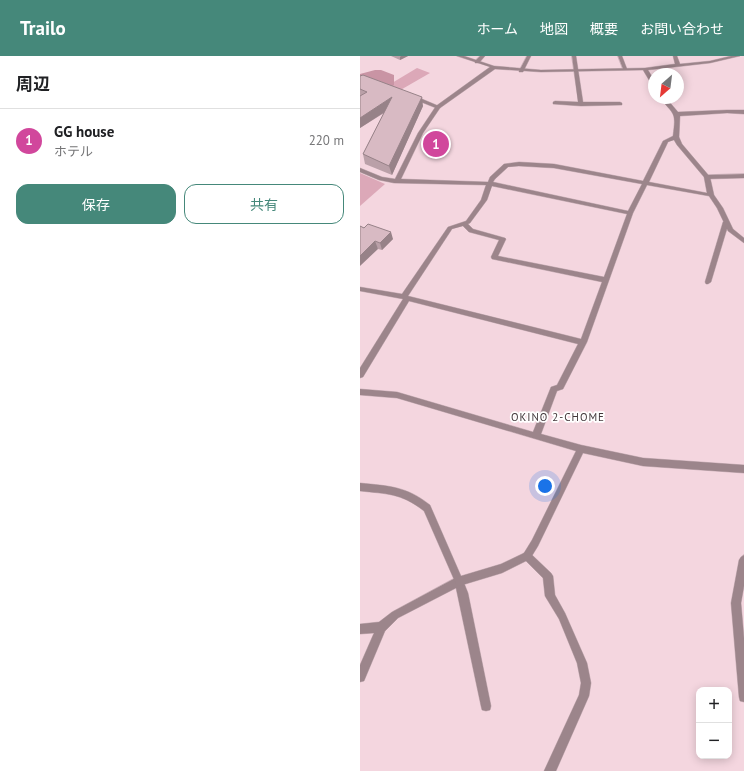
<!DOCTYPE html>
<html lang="ja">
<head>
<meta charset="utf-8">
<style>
  :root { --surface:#fff; --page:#f2f2f2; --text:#202124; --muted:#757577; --line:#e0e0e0; --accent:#45887a }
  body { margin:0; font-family:"PT Sans","Noto Sans JP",sans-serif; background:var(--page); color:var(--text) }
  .controls { position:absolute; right:12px; bottom:12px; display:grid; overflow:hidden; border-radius:8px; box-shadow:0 2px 10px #0003 }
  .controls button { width:36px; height:36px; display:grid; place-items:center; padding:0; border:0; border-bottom:1px solid var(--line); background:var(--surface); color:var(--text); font:20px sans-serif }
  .compass { position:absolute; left:288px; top:12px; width:36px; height:36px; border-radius:50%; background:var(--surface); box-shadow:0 2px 10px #0003; rotate:208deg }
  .you { position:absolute; left:185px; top:430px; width:14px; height:14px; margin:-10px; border:3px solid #fff; border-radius:50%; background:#1a73e8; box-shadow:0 0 0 6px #1a73e833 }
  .badge { display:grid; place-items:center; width:26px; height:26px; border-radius:50%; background:var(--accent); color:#fff; font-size:13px; font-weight:700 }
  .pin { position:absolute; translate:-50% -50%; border:2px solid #fff; box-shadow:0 1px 4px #0006 }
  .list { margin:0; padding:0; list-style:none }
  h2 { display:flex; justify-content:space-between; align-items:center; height:52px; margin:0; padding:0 16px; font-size:17px }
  h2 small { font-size:13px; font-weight:400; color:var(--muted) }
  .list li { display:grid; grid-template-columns:26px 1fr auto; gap:12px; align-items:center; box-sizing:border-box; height:64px; padding:0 16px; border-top:1px solid var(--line) }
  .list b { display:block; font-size:15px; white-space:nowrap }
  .list p { margin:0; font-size:13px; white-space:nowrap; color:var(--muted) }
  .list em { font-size:13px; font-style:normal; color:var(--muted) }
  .actions { display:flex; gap:8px; padding:12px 16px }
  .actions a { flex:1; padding:9px 0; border:1px solid var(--accent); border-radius:12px; text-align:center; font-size:14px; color:var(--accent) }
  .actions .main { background:var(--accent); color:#fff }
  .map { position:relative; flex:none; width:384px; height:715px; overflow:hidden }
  header { display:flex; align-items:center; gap:24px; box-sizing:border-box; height:56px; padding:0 20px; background:var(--accent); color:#fff }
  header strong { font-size:19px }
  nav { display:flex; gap:22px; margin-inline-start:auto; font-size:14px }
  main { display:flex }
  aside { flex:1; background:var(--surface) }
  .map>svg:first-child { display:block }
  .green { fill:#dca8b8 }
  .forest { fill:#c994a4 }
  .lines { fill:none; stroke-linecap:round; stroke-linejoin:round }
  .lane-casing { stroke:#cdb3bb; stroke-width:1 }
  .street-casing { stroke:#cdb3bb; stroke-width:1 }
  .lane { fill:#9c858b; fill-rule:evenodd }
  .street { fill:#9c858b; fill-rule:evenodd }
  .wall { fill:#baa0a8 }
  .shaded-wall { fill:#978288 }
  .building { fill:#d8bac3; stroke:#978288 }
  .labels { text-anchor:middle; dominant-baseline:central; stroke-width:3.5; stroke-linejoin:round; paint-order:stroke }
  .neighbourhood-label { font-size:11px; letter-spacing:1px; fill:#42373a; stroke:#fff }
</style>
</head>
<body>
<header>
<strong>Trailo</strong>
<nav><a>ホーム</a><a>地図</a><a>概要</a><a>お問い合わせ</a></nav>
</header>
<main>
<aside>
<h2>周辺<small></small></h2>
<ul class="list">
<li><span class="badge" style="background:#d1479c">1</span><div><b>GG house</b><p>ホテル</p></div><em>220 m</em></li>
</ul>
<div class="actions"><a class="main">保存</a><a>共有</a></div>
</aside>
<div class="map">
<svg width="384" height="715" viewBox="0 0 384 715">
  <rect width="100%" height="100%" fill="#f4d6df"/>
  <g class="green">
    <polygon points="57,12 70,17 37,36 2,45"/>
    <polygon points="0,117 25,128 0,150"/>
  </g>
  <polygon class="forest" points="15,14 21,14 34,19 34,29 13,42 0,27 0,18"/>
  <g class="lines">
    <g class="lane-casing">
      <g id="lane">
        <polygon points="120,0 125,0 119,7 115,7 115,5"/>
        <polygon points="167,0 171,0 163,16 159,16 159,15"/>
        <polygon points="212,0 216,0 223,46 260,46 262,47 262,49 221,50 193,48 193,46 195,45 218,46"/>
        <polygon points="258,0 262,0 267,13 263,13"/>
        <polygon points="51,40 55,40 81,51 76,52 51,42"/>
        <polygon points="384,118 384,122 347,123 344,121 347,119"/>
        <polygon points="366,164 369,166 351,226 348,228 346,228 345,226 363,166"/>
        <polygon points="167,495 170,497 191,517 193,520 195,539 205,557 227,607 231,627 229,640 196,715 184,715 219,639 221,627 217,607 199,563 185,540 183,522 164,503 162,500 164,497"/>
        <polygon points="99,520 102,522 108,537 131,650 130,654 126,655 122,654 121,650 96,532 38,562 25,575 4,625 0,626 0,609 14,577 0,578 0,568 19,566 32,556"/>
      </g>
    </g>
    <g class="street-casing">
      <g id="street">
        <path d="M97,0H104L134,10L181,14L285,12L315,8L313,0H317L320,8L350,5L371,0H380L350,7L288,14L294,24V29H292L283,14L181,16L135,13L80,52L63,77L41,123L128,126L130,121L144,108L159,106L194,108L283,125L303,85L313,80C316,56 315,60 300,42H306L318,56L367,54H384V58L367,57L320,60L319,81L322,88L350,121L354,139L363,152L373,173L384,182V187L368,175L357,152L349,140L287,129L273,157L227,286L203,333L197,335L181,378L221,389L283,402L384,409V417L283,410L223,397L178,490L170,503L142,517L99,530L96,528L64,455C41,437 27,438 0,435V427C29,430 46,430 70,449L101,520L141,508L164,497L172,484L216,395L37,342L0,339V333L37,336L173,376L191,331L197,329L218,288L49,245L3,321L0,322V312L43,243L0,235V231L42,238L88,171L106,165L121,144L126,129L34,127L19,124L0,116V112L22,121L35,123L58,77L76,50L130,11ZM314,84L317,89L344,121L347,137L289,126L308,86ZM159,110L194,112L282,128L268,155L133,126L135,123L148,111ZM132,130L267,158L244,221L138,200L146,183L145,182L113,173L108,168L110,167L127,144ZM103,170L109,176L139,184L131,201L132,203L242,226L221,283L48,240L92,173Z"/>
        <polygon points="384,499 384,530 381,547 384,582 384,646 380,645 379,641 371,547 379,504 381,501"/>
      </g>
    </g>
    <use href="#lane" class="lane"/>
    <use href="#street" class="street"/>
  </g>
  <g class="wall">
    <polygon points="31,0 48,0 40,4"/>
    <polygon points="0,20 63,50 32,119 5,108 3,98 24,57 0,72"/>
    <polygon points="0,170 33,183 22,194 18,193"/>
  </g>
  <g class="shaded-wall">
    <polygon points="41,0 48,0 40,4 40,1"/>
    <polygon points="32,41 34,50 0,72 0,62"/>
    <polygon points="62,41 63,50 32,119 29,110"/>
    <polygon points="31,176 33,183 22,194 20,187"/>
    <polygon points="15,185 18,193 0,210 0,200"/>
  </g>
  <g class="building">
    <polygon points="3,19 62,41 29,110 3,98 32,41 0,62 0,40 7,36 0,33 0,20"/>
    <polygon points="8,168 31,176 20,187 15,185 0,200 0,170 4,172"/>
  </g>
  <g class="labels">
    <g class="neighbourhood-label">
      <text x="198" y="361">OKINO 2-CHOME</text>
    </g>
  </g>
</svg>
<div class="controls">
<button>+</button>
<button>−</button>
</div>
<svg class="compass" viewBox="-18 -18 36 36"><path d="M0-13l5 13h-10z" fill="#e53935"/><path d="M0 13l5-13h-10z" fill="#757577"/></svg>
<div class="you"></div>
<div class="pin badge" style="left:76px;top:88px;background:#d1479c">1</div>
</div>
</main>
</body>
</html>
